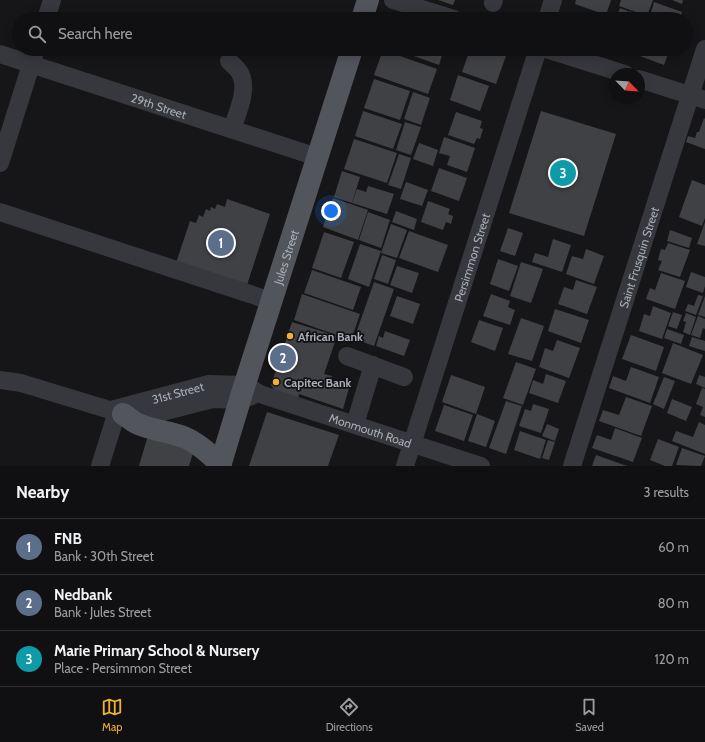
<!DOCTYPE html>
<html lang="en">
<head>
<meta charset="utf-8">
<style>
  :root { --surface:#101012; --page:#1e1e20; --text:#f1f3f6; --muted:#9c9d9f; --line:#303032; --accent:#f2b134 }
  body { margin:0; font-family:Cabin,sans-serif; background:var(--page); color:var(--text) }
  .compass { position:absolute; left:609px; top:68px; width:36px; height:36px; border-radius:50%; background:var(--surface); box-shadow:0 2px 10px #0003; rotate:115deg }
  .you { position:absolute; left:331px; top:211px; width:14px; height:14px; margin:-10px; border:3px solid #fff; border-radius:50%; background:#1a73e8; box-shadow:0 0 0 6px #1a73e833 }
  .badge { display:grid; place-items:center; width:26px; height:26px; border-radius:50%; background:var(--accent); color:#fff; font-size:13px; font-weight:700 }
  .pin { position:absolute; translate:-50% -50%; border:2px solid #fff; box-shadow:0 1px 4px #0006 }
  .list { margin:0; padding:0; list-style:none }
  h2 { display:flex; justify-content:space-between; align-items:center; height:52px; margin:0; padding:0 16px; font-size:17px }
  h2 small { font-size:13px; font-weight:400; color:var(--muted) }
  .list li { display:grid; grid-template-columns:26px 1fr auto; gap:12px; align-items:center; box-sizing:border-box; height:56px; padding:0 16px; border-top:1px solid var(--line) }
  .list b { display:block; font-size:15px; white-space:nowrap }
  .list p { margin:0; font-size:13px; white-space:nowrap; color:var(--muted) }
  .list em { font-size:13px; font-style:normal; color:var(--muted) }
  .icon { flex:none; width:22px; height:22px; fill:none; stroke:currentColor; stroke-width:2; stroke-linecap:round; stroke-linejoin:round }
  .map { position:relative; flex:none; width:705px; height:466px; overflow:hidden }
  .search { position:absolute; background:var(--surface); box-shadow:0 2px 10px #0003; left:12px; right:12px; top:12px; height:44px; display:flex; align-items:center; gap:10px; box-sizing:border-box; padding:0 14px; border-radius:22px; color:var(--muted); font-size:15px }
  .sheet { height:220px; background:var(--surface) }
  nav { display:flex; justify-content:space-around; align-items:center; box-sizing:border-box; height:56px; border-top:1px solid var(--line); background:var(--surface); font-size:11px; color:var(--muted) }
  nav a { display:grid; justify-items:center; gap:2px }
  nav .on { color:var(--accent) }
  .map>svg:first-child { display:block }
  .building { fill:#404145 }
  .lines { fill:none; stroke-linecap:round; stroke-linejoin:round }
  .minor { stroke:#37383d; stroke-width:18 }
  .major { stroke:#53555c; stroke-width:22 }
  .poi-dot { fill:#f2b134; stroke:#111113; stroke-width:1.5 }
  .labels { text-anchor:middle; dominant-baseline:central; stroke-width:3.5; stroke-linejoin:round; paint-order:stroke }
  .street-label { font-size:12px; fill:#a8adb8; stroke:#111113 }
  .poi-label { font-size:12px; font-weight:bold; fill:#a8adb8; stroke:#111113; text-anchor:start }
</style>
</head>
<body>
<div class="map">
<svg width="705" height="466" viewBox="0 0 705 466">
  <rect width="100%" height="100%" fill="#161618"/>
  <g class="building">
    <polygon points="438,0 455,0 453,5"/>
    <polygon points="576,0 611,0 606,15 575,4"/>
    <polygon points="621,0 653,0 647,16 619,6"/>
    <polygon points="672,0 683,0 682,4"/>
    <polygon points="654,2 682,12 680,19 655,19 656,18 650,16"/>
    <polygon points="620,8 628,11 625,19 616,19"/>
    <polygon points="629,11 646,17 646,19 626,19"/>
    <polygon points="568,14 581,19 566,19"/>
    <polygon points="395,49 410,49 408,54"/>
    <polygon points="413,49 444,49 439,65 411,55"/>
    <polygon points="470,49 486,49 506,56 496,84 462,72"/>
    <polygon points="593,49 616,49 614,56"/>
    <polygon points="643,49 670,49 664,65 640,56"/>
    <polygon points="383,50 437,69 428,94 374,75"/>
    <polygon points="458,75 489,86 480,111 450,100"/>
    <polygon points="374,79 410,91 400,120 364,108"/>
    <polygon points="413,92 430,98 421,125 404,119"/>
    <polygon points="363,111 402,124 393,149 355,136"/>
    <polygon points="541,111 616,134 584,236 509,213"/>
    <polygon points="456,112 482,121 480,128 483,129 480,139 477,138 474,144 448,135"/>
    <polygon points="704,118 705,119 705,149 686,142 688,136 695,138 697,132 699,132"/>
    <polygon points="405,122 421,127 411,155 396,150"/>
    <polygon points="444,137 475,148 467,172 447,165 450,156 439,153"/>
    <polygon points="354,139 397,153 387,183 344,169"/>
    <polygon points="419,143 438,150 433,166 413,159"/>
    <polygon points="399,154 411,158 401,189 388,185"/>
    <polygon points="439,168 467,178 459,201 431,191"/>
    <polygon points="342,171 360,177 352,203 334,197"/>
    <polygon points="692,180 705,185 705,218 702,226 679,217"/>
    <polygon points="406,182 428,190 422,206 400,199"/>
    <polygon points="368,186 394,194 387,214 352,203 357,189 366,192"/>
    <polygon points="333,198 368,210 358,240 323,227"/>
    <polygon points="227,199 270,214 247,285 176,263 190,221 196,223 199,215 203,217 206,209 210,211 211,207 215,209 217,204 225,207"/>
    <polygon points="428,201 450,209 448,214 453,216 451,224 446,222 443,230 421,222"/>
    <polygon points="396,211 417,219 414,230 392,222"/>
    <polygon points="368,212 390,220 381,248 359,240"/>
    <polygon points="705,222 705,246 697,244"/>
    <polygon points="391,224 407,230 397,258 381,253"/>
    <polygon points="508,228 523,233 515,256 500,251"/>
    <polygon points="670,230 692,238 689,248 667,241"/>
    <polygon points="409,231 448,245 438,272 399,258"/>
    <polygon points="324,232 354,242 341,278 312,268"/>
    <polygon points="553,239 571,245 562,272 532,262 535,253 548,257"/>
    <polygon points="668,243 690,250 680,277 658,270 662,261 658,260 661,249 665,250"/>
    <polygon points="360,244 381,251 369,287 348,279"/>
    <polygon points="586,249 604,256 594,284 566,274 572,256 583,259"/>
    <polygon points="382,255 396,260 388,284 374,279"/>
    <polygon points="498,259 518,266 509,291 490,284"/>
    <polygon points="521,262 543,269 531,303 510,296"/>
    <polygon points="397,266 419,273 412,293 390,285"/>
    <polygon points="312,270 361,287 353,310 304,293"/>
    <polygon points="691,272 705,277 705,286 703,293 686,287"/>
    <polygon points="661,273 685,281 675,309 646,299 650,288 655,290"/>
    <polygon points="576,280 597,287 587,314 558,304 564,287 573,290"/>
    <polygon points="374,282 394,289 374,346 354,339"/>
    <polygon points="302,294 360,314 351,340 294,320"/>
    <polygon points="491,294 510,301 508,307 515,310 510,325 483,316"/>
    <polygon points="698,295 703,296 696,315 685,311 688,304 694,306"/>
    <polygon points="397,296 420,304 413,324 390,316"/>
    <polygon points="705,296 705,317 698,315"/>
    <polygon points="653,306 671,313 662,339 639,331 644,314 650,316"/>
    <polygon points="555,309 589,320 581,343 548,331"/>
    <polygon points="673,312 682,315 677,329 668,326"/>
    <polygon points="686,313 696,317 690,335 683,332 686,322 683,321"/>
    <polygon points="698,316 705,319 705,329 703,328 700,338 691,335"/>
    <polygon points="521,318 544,326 532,361 508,354"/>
    <polygon points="479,320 503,328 495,351 471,342"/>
    <polygon points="292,322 337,336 324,374 332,376 330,382 349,388 343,409 299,394 298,399 275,391 271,385"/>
    <polygon points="667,329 684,335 681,344 664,338"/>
    <polygon points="385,331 410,340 404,356 376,346 379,336 383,338"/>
    <polygon points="631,335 664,347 656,371 622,359"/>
    <polygon points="692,337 705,341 705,351 689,346"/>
    <polygon points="557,340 580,348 569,378 539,367 545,348 553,351"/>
    <polygon points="673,343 703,355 691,384 662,373"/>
    <polygon points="516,362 536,369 523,405 503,398"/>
    <polygon points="631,367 659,377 650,403 609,388 613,376 626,381"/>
    <polygon points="546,374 566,381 558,403 529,393 533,380 543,384"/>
    <polygon points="451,375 485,387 476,414 442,402"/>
    <polygon points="699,375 705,377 705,388 696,384"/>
    <polygon points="664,377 675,381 664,409 653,404"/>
    <polygon points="702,388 705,389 705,417 700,415 703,407 696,404"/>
    <polygon points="626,397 652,406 641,436 599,421 603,410 619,415"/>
    <polygon points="672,399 692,407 686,421 667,413"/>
    <polygon points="506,401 522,406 506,454 489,448"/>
    <polygon points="533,404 549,409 541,433 519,426 525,409 531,411"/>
    <polygon points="444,405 473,415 464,441 435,431"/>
    <polygon points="267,412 339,435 328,466 249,466"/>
    <polygon points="477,414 495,421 486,447 468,441"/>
    <polygon points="699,422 705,425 705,454 672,441 676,431 693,437"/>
    <polygon points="547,424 559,429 555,441 542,436"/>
    <polygon points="615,428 642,438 633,462 592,448 597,435 611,440"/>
    <polygon points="520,431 546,440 540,459 514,450"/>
    <polygon points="149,432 195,447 189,466 139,466"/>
    <polygon points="658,439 679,447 672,466 665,466 650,460"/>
    <polygon points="548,440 555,442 549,460 542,458"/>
    <polygon points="682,448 705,456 701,466 676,465"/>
    <polygon points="596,455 627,466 592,466"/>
  </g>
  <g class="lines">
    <g class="minor">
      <polyline points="393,0 454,19"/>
      <polyline points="493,3 494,0"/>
      <polyline points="46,19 52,0"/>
      <polyline points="547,19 553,0"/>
      <polyline points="546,49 625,74"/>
      <path id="s1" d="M0,54L317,157"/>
      <path d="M229,61C233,65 238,69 240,73C249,90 237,113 232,129"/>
      <polyline points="639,79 705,100"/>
      <polyline points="0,163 36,49"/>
      <polyline points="0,212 271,301"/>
      <polyline points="347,356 404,377"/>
      <polyline points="0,380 21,383 123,414 136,416 150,415 213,399 240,400 252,396"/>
      <path id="s2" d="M111,410L209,384L245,385L260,394L481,466"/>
      <polyline points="355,424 373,365"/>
      <polyline points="100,466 117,412"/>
      <path id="s3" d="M405,466L538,49"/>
      <path id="s4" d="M572,466L705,49"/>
    </g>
    <g class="major">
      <polyline points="362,19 368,0"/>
      <path d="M123,414C128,417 132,421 136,423C152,431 170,431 186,438C200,444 210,455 221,464"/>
      <path id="s5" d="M220,466L243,390L352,49"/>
    </g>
  </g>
  <g class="poi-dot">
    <circle cx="290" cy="336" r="4"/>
    <circle cx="276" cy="382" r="4"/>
  </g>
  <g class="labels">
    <g class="street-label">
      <text stroke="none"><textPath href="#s1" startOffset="167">29th Street</textPath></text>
      <text stroke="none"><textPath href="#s5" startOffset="219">Jules Street</textPath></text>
      <text stroke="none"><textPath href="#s3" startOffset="219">Persimmon Street</textPath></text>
      <text stroke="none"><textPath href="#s4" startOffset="219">Saint Frusquin Street</textPath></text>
      <text stroke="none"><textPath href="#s2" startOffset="69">31st Street</textPath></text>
      <text stroke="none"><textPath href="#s2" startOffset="271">Monmouth Road</textPath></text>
    </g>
    <g class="poi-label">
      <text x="298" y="336">African Bank</text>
      <text x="284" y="382">Capitec Bank</text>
    </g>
  </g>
</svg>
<svg class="compass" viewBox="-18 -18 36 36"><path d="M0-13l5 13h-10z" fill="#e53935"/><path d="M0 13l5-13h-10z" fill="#9c9d9f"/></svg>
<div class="you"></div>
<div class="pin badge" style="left:221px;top:243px;background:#5c6f8a">1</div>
<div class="pin badge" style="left:283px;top:358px;background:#5c6f8a">2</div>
<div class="pin badge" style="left:563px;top:173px;background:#0f9aa8">3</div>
<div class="search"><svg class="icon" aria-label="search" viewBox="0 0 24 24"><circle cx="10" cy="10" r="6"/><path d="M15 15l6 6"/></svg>Search here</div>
</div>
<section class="sheet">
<h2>Nearby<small>3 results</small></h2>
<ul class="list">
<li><span class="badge" style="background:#5c6f8a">1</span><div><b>FNB</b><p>Bank · 30th Street</p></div><em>60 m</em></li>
<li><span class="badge" style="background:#5c6f8a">2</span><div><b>Nedbank</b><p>Bank · Jules Street</p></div><em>80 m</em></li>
<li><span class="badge" style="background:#0f9aa8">3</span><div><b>Marie Primary School &amp; Nursery</b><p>Place · Persimmon Street</p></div><em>120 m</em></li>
</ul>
</section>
<nav>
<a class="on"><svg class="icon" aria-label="map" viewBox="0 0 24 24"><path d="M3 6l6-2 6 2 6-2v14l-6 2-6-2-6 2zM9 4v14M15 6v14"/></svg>Map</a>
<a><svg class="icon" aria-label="directions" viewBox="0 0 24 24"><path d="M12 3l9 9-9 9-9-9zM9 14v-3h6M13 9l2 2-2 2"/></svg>Directions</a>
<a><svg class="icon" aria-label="saved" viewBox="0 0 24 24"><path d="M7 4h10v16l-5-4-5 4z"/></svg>Saved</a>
</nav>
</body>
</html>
